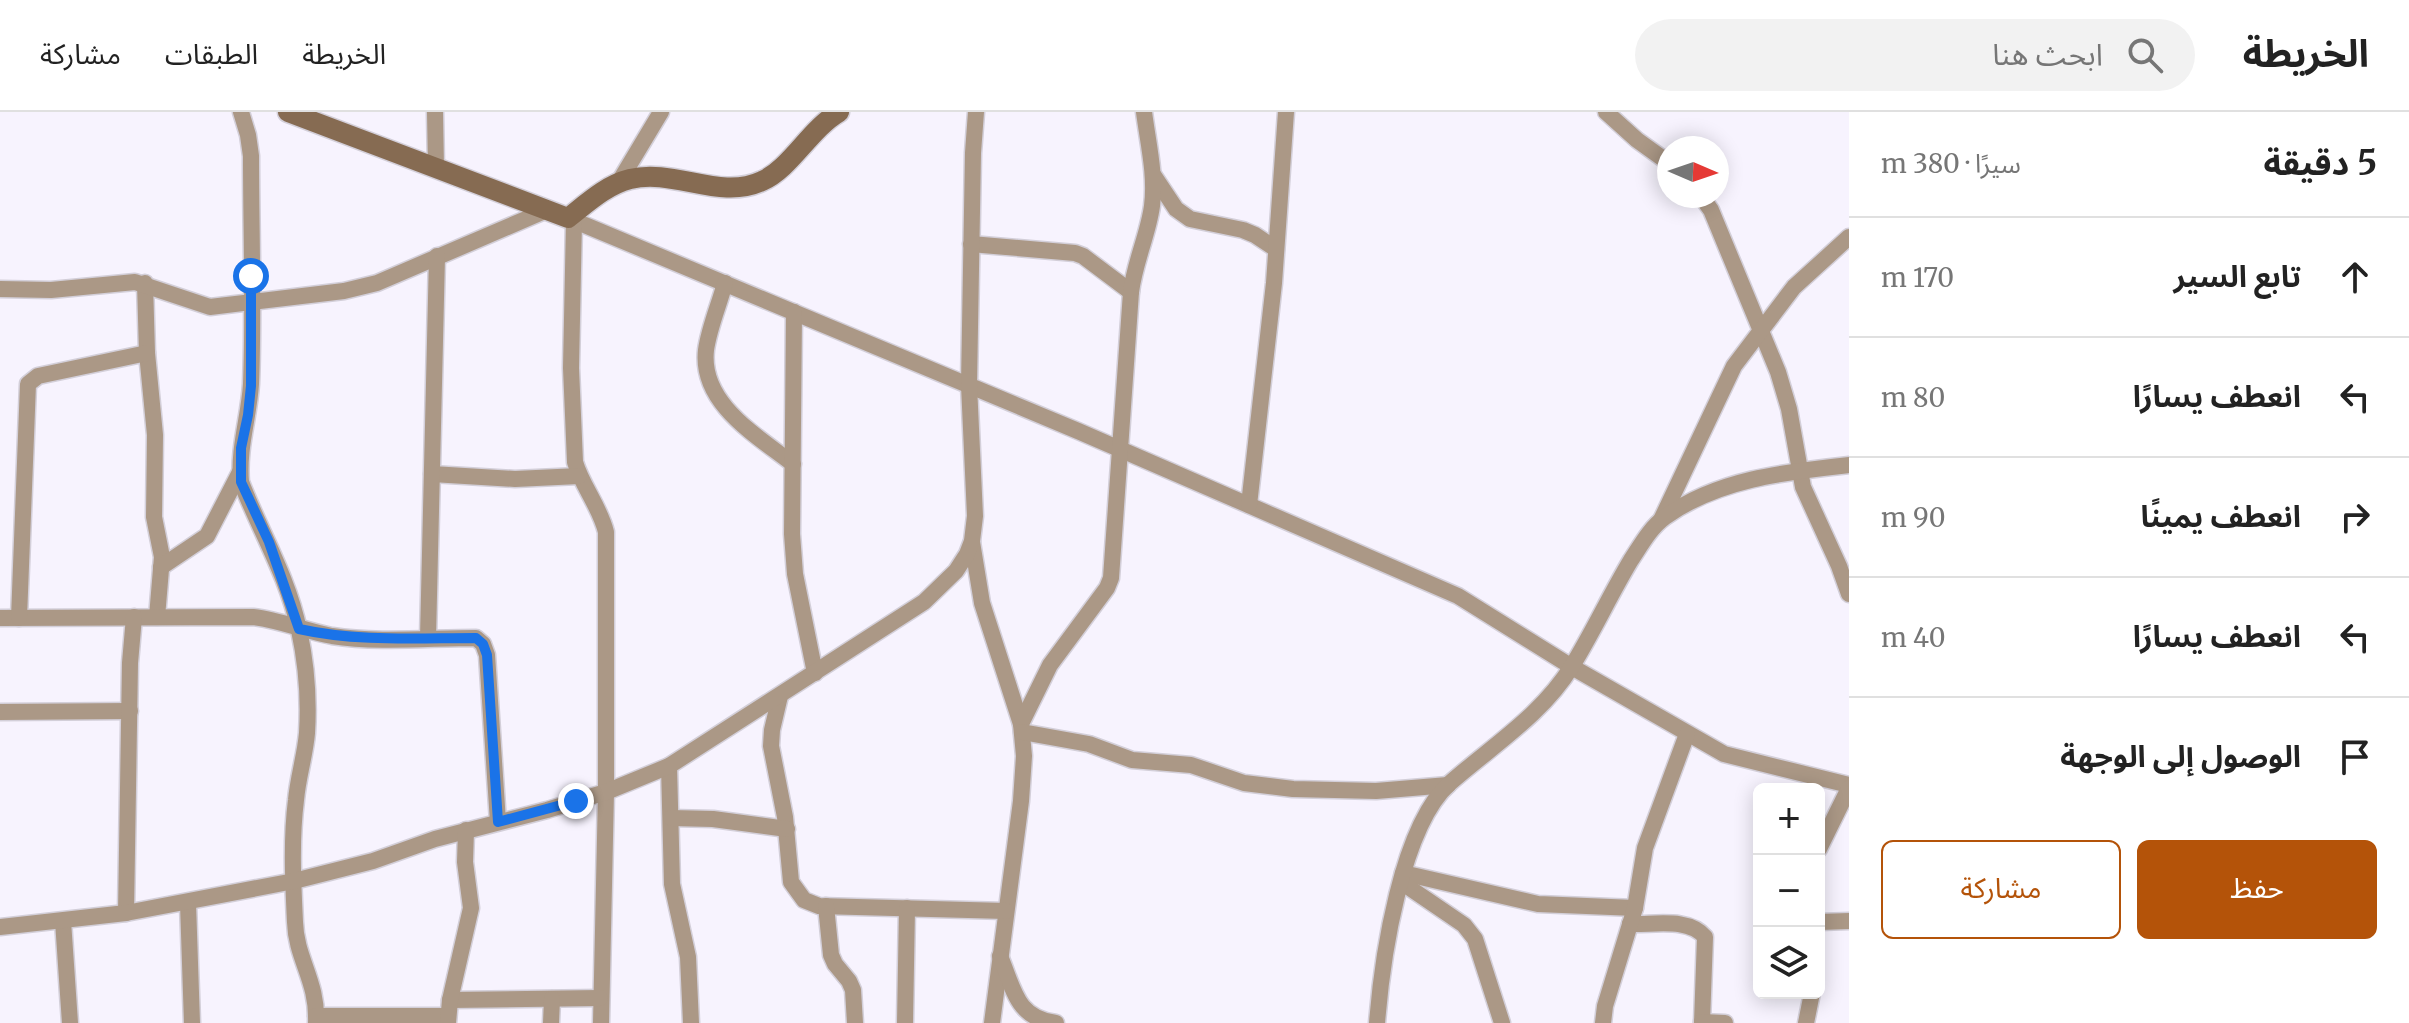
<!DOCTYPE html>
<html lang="ar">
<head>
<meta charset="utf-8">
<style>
  :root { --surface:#fff; --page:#f2f2f2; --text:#222; --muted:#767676; --line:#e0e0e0; --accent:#b45309 }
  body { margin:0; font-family:Merriweather,"Noto Sans Arabic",serif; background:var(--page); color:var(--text); direction:rtl }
  .controls { position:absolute; right:24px; bottom:24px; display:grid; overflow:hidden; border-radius:12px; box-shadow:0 4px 20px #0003 }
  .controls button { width:72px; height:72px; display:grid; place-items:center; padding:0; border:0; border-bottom:2px solid var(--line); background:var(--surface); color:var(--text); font:40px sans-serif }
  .compass { position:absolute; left:1657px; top:24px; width:72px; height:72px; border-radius:50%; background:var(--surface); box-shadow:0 4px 20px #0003; rotate:92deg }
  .stop { position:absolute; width:24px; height:24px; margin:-18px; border:6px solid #1a73e8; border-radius:50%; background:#fff }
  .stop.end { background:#1a73e8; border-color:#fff; box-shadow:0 2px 8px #0008 }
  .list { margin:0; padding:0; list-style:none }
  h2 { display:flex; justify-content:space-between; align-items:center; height:104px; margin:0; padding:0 32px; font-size:34px }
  h2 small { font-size:26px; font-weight:400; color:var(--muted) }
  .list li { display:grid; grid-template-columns:52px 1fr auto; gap:24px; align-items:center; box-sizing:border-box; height:120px; padding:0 32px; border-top:2px solid var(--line) }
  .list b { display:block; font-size:30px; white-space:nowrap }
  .list em { font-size:26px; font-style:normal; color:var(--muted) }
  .actions { display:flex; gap:16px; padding:24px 32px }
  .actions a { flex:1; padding:18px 0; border:2px solid var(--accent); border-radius:12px; text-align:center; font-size:28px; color:var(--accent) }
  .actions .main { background:var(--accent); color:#fff }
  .icon { flex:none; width:44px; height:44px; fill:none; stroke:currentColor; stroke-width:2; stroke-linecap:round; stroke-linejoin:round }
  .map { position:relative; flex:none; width:1849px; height:911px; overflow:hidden; direction:ltr }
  header { display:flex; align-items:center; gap:48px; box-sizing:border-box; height:112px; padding:0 40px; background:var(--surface); border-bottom:2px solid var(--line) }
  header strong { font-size:38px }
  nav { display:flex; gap:44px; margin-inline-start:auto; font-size:28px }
  .search { width:560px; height:72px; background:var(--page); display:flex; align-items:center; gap:20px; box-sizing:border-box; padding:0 28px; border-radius:44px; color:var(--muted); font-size:30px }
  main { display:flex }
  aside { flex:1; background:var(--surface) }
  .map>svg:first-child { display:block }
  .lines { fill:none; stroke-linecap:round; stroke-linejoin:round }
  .street-casing { stroke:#d3cfd9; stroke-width:19 }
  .secondary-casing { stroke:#d3cfd9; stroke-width:23 }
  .street { stroke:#ab9886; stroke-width:16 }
  .secondary { stroke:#866b52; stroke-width:20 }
  .route { stroke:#1a73e8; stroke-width:10 }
</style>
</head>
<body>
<header>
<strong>الخريطة</strong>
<div class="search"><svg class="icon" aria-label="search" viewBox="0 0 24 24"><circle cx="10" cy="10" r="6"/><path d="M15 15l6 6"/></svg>ابحث هنا</div>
<nav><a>الخريطة</a><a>الطبقات</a><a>مشاركة</a></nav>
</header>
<main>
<aside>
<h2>5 دقيقة<small>سيرًا · 380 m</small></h2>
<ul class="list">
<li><svg class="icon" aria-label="ahead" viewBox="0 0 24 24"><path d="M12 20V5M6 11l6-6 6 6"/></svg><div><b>تابع السير</b></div><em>170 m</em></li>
<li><svg class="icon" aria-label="left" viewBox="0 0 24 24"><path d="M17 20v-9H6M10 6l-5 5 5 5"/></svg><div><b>انعطف يسارًا</b></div><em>80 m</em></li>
<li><svg class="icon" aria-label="right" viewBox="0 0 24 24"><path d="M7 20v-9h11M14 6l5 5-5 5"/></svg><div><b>انعطف يمينًا</b></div><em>90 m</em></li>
<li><svg class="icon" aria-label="left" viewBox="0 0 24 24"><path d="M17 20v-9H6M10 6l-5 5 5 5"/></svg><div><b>انعطف يسارًا</b></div><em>40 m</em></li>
<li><svg class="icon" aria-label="arrive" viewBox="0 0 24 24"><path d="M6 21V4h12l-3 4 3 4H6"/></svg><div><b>الوصول إلى الوجهة</b></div></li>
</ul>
<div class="actions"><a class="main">حفظ</a><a>مشاركة</a></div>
</aside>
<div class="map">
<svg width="1849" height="911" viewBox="0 0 1849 911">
  <rect width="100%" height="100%" fill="#f7f3fe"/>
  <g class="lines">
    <g class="street-casing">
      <g id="street">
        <path d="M241,0L248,23L251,44C251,120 254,196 251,272C249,305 238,336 241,370C260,419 288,465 299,518C306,550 309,588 307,621C305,644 298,665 296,688C291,727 293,770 295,810C296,847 318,869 316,911"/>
        <polyline points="435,0 436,56"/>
        <polyline points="1606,0 1637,28 1669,51"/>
        <polyline points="1154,64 1176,97 1190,107 1243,118 1255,123 1276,137"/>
        <polyline points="619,70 661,0"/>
        <polyline points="1701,84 1711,98 1778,260 1789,297 1803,375 1839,454 1849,482"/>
        <polyline points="568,106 1078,319 1458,484 1572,555 1724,642 1849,673"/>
        <path d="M574,109L571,256L575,350C582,374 600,395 606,420V680L601,911"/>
        <polyline points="971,132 1075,141 1083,144 1131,180"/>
        <polyline points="145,171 147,241 155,323 154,405 162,445 157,505"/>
        <path d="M725,171C719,193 709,216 706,238C700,291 756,323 793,352"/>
        <polyline points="0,177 51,178 135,170 210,195 344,179 377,171 547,98"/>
        <polyline points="794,200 792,422 795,462 815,561"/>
        <polyline points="432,362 515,367 579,364"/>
        <polyline points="1249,393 1274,171 1286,0"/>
        <polyline points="1662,406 1734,254 1794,175 1849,125"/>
        <polyline points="972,430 982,491 1021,612 1024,644 1021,689 992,911"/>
        <polyline points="161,455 207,424 240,360"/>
        <path d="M0,506L253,505C280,508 305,519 332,524C378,531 429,526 476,526L483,532L487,543L498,710"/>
        <polyline points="19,506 28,272 38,264 147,241"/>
        <polyline points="428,526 437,144"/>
        <polyline points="780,584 772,618 771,634 785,705 791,770 804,788 819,794 1006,799"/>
        <polyline points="0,600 130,599"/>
        <path d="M1021,612L1050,553L1107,476L1111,466L1131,180C1135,149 1148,123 1152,94C1156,63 1148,31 1144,0"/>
        <polyline points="1022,620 1089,632 1132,648 1191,653 1244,671 1293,677 1376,679 1448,673"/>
        <polyline points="669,654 672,772 688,845 691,911"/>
        <polyline points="671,706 713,707 787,717"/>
        <polyline points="1819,737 1849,676"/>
        <polyline points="1403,761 1538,792 1635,796"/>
        <polyline points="1401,770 1464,813 1475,827 1502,911"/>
        <polyline points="188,791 192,911"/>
        <polyline points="826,794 831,843 835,852 849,869 853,878 855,911"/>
        <polyline points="126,801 130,551 134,505"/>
        <polyline points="63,809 70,911"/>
        <polyline points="1819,810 1849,809"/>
        <path d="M1630,812C1654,813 1689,805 1705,825L1702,911"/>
        <polyline points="0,815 126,801 294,769 373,749 435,727 547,698 606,680 669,654 924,490 956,459 967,442 972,429 975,404 969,273 973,41 976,0"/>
        <path d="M1000,844C1014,877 1016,906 1056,911"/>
        <polyline points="450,888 600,886"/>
        <polyline points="316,904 448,904"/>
        <polyline points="1702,910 1725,911"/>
        <polyline points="448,911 450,888 471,796 465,750 466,718"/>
        <polyline points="551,911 552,887"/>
        <polyline points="905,911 907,796"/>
        <path d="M1377,911C1382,847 1401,714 1450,671C1492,634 1542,603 1572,554C1593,520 1610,483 1631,448C1641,433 1650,416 1665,405C1718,367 1785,360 1849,353"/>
        <polyline points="1603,911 1605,894 1635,796 1645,736 1687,622"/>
        <polyline points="1806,911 1812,881"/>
      </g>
    </g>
    <g class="secondary-casing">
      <path id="secondary" d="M288,0L568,106C586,92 606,73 630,67C674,56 720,89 762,69C790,57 810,17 839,0"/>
    </g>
    <use href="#street" class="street"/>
    <use href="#secondary" class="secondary"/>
  </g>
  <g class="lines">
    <path class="route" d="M251,164V274L248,303L241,336V370L269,430L299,517C357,530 416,526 476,526L483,532L487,543L498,710L576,689"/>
  </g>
</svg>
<div class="controls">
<button>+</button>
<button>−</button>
<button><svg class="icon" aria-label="layers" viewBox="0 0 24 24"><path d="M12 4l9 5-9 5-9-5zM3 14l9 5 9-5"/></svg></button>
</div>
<svg class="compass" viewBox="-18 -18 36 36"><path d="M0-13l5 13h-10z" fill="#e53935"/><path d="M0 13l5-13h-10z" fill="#767676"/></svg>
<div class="stop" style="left:251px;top:164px"></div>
<div class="stop end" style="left:576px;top:689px"></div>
</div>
</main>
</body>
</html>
